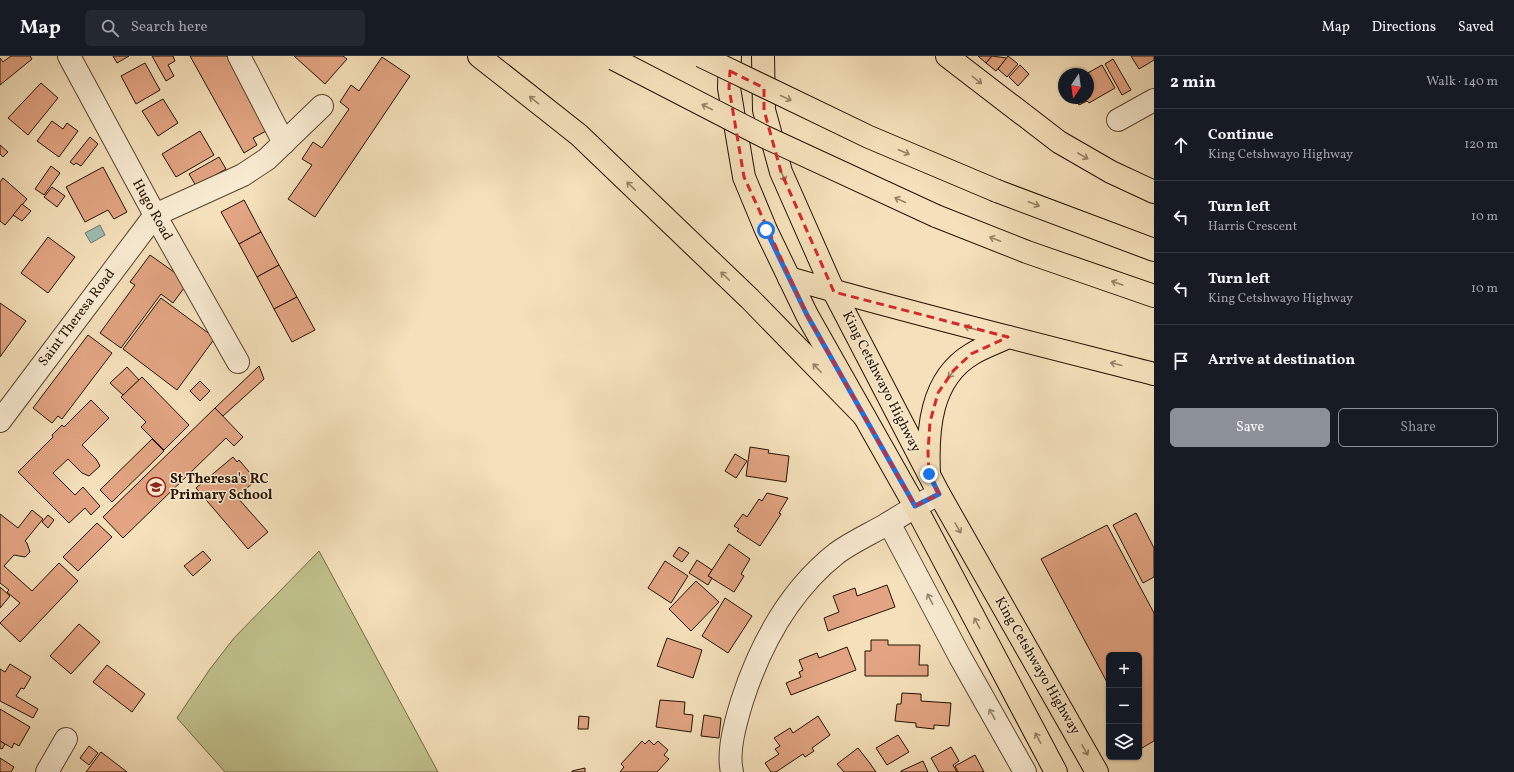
<!DOCTYPE html>
<html lang="en">
<head>
<meta charset="utf-8">
<style>
  :root { --surface:#171b24; --page:#242831; --text:#f1f3f6; --muted:#9ea1a6; --line:#363941; --accent:#8c9099 }
  body { margin:0; font-family:Vollkorn,serif; background:var(--page); color:var(--text) }
  .controls { position:absolute; right:12px; bottom:12px; display:grid; overflow:hidden; border-radius:6px; box-shadow:0 1px 3px #0004 }
  .controls button { width:36px; height:36px; display:grid; place-items:center; padding:0; border:0; border-bottom:1px solid var(--line); background:var(--surface); color:var(--text); font:20px sans-serif }
  .compass { position:absolute; left:1058px; top:12px; width:36px; height:36px; border-radius:50%; background:var(--surface); box-shadow:0 1px 3px #0004; rotate:193deg }
  .stop { position:absolute; width:12px; height:12px; margin:-9px; border:3px solid #1a73e8; border-radius:50%; background:#fff }
  .stop.end { background:#1a73e8; border-color:#fff; box-shadow:0 1px 4px #0008 }
  .list { margin:0; padding:0; list-style:none }
  h2 { display:flex; justify-content:space-between; align-items:center; height:52px; margin:0; padding:0 16px; font-size:17px }
  h2 small { font-size:13px; font-weight:400; color:var(--muted) }
  .list li { display:grid; grid-template-columns:26px 1fr auto; gap:12px; align-items:center; box-sizing:border-box; height:72px; padding:0 16px; border-top:1px solid var(--line) }
  .list b { display:block; font-size:15px; white-space:nowrap }
  .list p { margin:0; font-size:13px; white-space:nowrap; color:var(--muted) }
  .list em { font-size:13px; font-style:normal; color:var(--muted) }
  .actions { display:flex; gap:8px; padding:12px 16px }
  .actions a { flex:1; padding:9px 0; border:1px solid var(--accent); border-radius:6px; text-align:center; font-size:14px; color:var(--accent) }
  .actions .main { background:var(--accent); color:#fff }
  .icon { flex:none; width:22px; height:22px; fill:none; stroke:currentColor; stroke-width:2; stroke-linecap:round; stroke-linejoin:round }
  .map { position:relative; flex:none; width:1154px; height:716px; overflow:hidden }
  header { display:flex; align-items:center; gap:24px; box-sizing:border-box; height:56px; padding:0 20px; background:var(--surface); border-bottom:1px solid var(--line) }
  header strong { font-size:19px }
  nav { display:flex; gap:22px; margin-inline-start:auto; font-size:14px }
  .search { width:280px; height:36px; background:var(--page); display:flex; align-items:center; gap:10px; box-sizing:border-box; padding:0 14px; border-radius:6px; color:var(--muted); font-size:15px }
  main { display:flex }
  aside { flex:1; background:var(--surface) }
  .map>svg:first-child { display:block }
  .green { fill:#c0c18c; stroke:#726a46 }
  .water { fill:#9cbdb3; stroke:#6c796b }
  .building { fill:#e2a482; stroke:#231200 }
  .lines { fill:none; stroke-linecap:round; stroke-linejoin:round }
  .minor-casing { stroke:#57462e; stroke-width:24 }
  .major-casing { stroke:#231200; stroke-width:24 }
  .highway-casing { stroke:#231200; stroke-width:24 }
  .minor { stroke:#f8ebd2; stroke-width:22 }
  .major { stroke:#f4e0ba; stroke-width:22 }
  .highway { stroke:#f4e0ba; stroke-width:22 }
  .highway-bridge-casing { stroke:#231200; stroke-width:24; stroke-linecap:butt }
  .highway-bridge { stroke:#f4e0ba; stroke-width:22 }
  .oneway { stroke:#968366 }
  .oneway2 { stroke:#988974 }
  .route { stroke:#1a73e8; stroke-width:5 }
  .marked { fill:none; stroke:#d62828; stroke-width:3; stroke-dasharray:8 5; stroke-linejoin:round }
  .labels { text-anchor:middle; dominant-baseline:central; stroke-width:3; stroke-linejoin:round; paint-order:stroke }
  .street-label { font-size:14px; fill:#231200; stroke:#f8ebd2 }
  .poi-label { font-size:14px; font-weight:bold; fill:#231200; stroke:#f8ebd2; text-anchor:start }
</style>
</head>
<body>
<header>
<strong>Map</strong>
<div class="search"><svg class="icon" aria-label="search" viewBox="0 0 24 24"><circle cx="10" cy="10" r="6"/><path d="M15 15l6 6"/></svg>Search here</div>
<nav><a>Map</a><a>Directions</a><a>Saved</a></nav>
</header>
<main>
<div class="map">
<svg width="1154" height="716" viewBox="0 0 1154 716">
  <rect width="100%" height="100%" fill="#f4e0ba"/>
  <filter id="stains"><feTurbulence type="fractalNoise" baseFrequency=".005" numOctaves="4"/><feColorMatrix values="0 0 0 0 .2 0 0 0 0 .09 0 0 0 0 .02 0 0 0 .5 -.17"/></filter>
  <radialGradient id="worn" r=".72"><stop offset=".6" stop-color="#630" stop-opacity="0"/><stop offset="1" stop-color="#630" stop-opacity=".3"/></radialGradient>
  <polygon class="green" points="319,495 438,716 225,716 177,662 210,613 234,582"/>
  <polygon class="water" points="100,169 105,179 91,187 85,177"/>
  <g class="building">
    <polygon points="11,0 30,0 32,3 0,29 0,2 3,6"/>
    <polygon points="113,0 129,0 117,7"/>
    <polygon points="152,0 173,0 175,5 168,9 174,20 166,25"/>
    <polygon points="190,0 227,0 268,74 253,82 257,89 244,97"/>
    <polygon points="294,0 343,0 347,3 325,28"/>
    <polygon points="978,0 992,0 986,7"/>
    <polygon points="992,0 1007,2 996,15 986,7"/>
    <polygon points="1008,0 1018,8 1007,21 998,13"/>
    <polygon points="1131,0 1154,0 1154,4 1139,13"/>
    <polygon points="382,1 410,20 315,161 288,143 312,109 302,103 313,86 322,92 349,53 340,46 351,29 359,35"/>
    <polygon points="1113,3 1131,34 1122,39 1105,8"/>
    <polygon points="145,7 160,34 136,48 121,20"/>
    <polygon points="1020,9 1029,18 1018,30 1009,21"/>
    <polygon points="1102,9 1115,32 1089,47 1087,45 1079,49 1075,42 1088,42 1088,18 1086,18"/>
    <polygon points="41,27 58,42 28,79 8,62"/>
    <polygon points="163,43 178,67 158,80 142,55"/>
    <polygon points="52,65 63,73 67,67 78,75 59,101 37,85"/>
    <polygon points="200,75 214,99 176,121 162,98"/>
    <polygon points="90,81 98,88 81,110 76,107 74,109 70,106"/>
    <polygon points="0,89 8,96 3,101 0,98"/>
    <polygon points="219,101 226,113 196,130 189,118"/>
    <polygon points="51,110 60,117 44,139 35,133"/>
    <polygon points="103,111 127,156 114,163 108,154 85,166 66,131"/>
    <polygon points="3,122 27,143 5,169 0,165 0,126"/>
    <polygon points="52,131 65,140 57,151 44,141"/>
    <polygon points="244,144 261,176 239,188 221,156"/>
    <polygon points="22,148 31,155 22,165 13,159"/>
    <polygon points="261,176 279,209 257,221 239,188"/>
    <polygon points="48,181 75,201 48,237 21,217"/>
    <polygon points="150,199 181,221 187,228 173,247 161,238 121,292 100,277 135,229 130,226"/>
    <polygon points="279,209 297,241 274,253 257,221"/>
    <polygon points="297,241 315,274 292,286 274,253"/>
    <polygon points="161,242 215,282 177,334 123,293"/>
    <polygon points="0,247 26,265 0,301"/>
    <polygon points="88,279 112,297 62,363 58,360 52,367 33,352"/>
    <polygon points="259,310 264,323 223,360 215,352"/>
    <polygon points="127,311 139,324 123,339 110,327"/>
    <polygon points="142,321 189,369 164,394 141,371 146,366 121,341"/>
    <polygon points="200,325 210,335 200,345 190,335"/>
    <polygon points="91,344 109,362 82,389 96,403 100,410 89,420 82,417 68,403 53,417 75,439 83,431 100,450 91,459 85,452 69,467 18,416 53,381 52,379 62,369 64,371"/>
    <polygon points="215,352 243,381 234,390 226,382 123,482 103,461"/>
    <polygon points="152,383 164,395 112,446 100,434"/>
    <polygon points="750,391 769,394 768,397 789,400 786,426 746,420"/>
    <polygon points="735,398 747,405 736,422 725,415"/>
    <polygon points="233,401 237,406 239,404 256,424 237,441 268,476 248,493 196,432"/>
    <polygon points="767,437 788,442 779,457 781,458 760,490 737,475 739,473 734,470 743,458 747,461 759,443 762,445"/>
    <polygon points="32,454 43,463 25,485 27,487 30,496 25,501 14,499 4,510 32,535 59,507 78,525 20,586 0,567 20,547 7,536 9,534 0,527 0,458 18,472"/>
    <polygon points="1136,457 1154,492 1154,521 1143,527 1113,469"/>
    <polygon points="48,459 54,464 48,472 42,466"/>
    <polygon points="97,467 112,481 78,515 63,501"/>
    <polygon points="1107,469 1154,557 1154,685 1142,692 1139,687 1139,599 1109,599 1109,630 1041,503"/>
    <polygon points="729,488 750,503 741,518 744,520 734,536 708,520"/>
    <polygon points="679,491 689,497 682,506 673,500"/>
    <polygon points="203,495 211,504 193,520 184,510"/>
    <polygon points="697,504 712,514 708,520 712,522 708,529 689,517"/>
    <polygon points="665,505 688,520 671,547 648,532"/>
    <polygon points="696,525 719,546 691,575 669,553"/>
    <polygon points="887,529 895,551 828,575 824,562 839,556 833,540 855,532 857,540"/>
    <polygon points="0,531 10,540 0,552"/>
    <polygon points="725,542 752,560 728,597 702,580"/>
    <polygon points="79,568 100,586 71,618 50,600"/>
    <polygon points="667,582 702,594 693,622 657,610"/>
    <polygon points="871,584 888,584 888,589 920,589 919,609 928,609 928,620 865,620 865,595 871,595"/>
    <polygon points="847,591 856,614 791,639 786,627 801,621 799,616 803,614 799,604 817,597 819,602"/>
    <polygon points="10,608 31,621 24,633 21,632 16,640 38,653 33,662 0,645 0,613 5,616"/>
    <polygon points="107,609 145,638 132,656 93,626"/>
    <polygon points="902,637 921,638 921,645 951,647 949,670 934,669 934,673 916,671 916,667 895,665 897,648 901,648"/>
    <polygon points="660,644 685,646 684,658 693,659 691,676 656,671"/>
    <polygon points="0,653 30,671 19,690 14,687 12,692 0,685"/>
    <polygon points="704,659 721,662 719,682 701,680"/>
    <polygon points="579,660 589,661 588,673 578,673"/>
    <polygon points="818,660 830,679 812,692 814,695 805,701 803,698 776,716 771,716 765,707 779,698 775,693 780,690 774,682 790,672 793,677"/>
    <polygon points="898,679 909,696 887,709 876,692"/>
    <polygon points="649,684 654,689 658,685 668,694 664,699 669,703 657,716 620,716 624,711 621,708 642,685 645,688"/>
    <polygon points="0,685 5,688 2,693 0,692"/>
    <polygon points="89,690 98,697 89,709 80,702"/>
    <polygon points="951,691 959,705 953,709 957,716 939,716 931,702"/>
    <polygon points="858,692 869,706 876,716 844,716 837,708"/>
    <polygon points="101,696 127,716 86,716"/>
    <polygon points="975,699 984,716 958,716 955,710"/>
    <polygon points="0,702 14,711 11,716 0,716"/>
    <polygon points="923,705 928,716 901,716 901,715"/>
    <polygon points="585,712 585,716 572,716 572,715"/>
  </g>
  <g class="lines">
    <g class="minor-casing">
      <g id="minor">
        <polyline points="69,0 155,159 238,306"/>
        <polyline points="239,0 284,87"/>
        <polyline points="1118,64 1154,44"/>
        <polyline points="0,365 155,159 243,119 267,103 322,50"/>
        <polyline points="889,467 960,601 1025,716"/>
        <polyline points="47,716 66,683"/>
        <path d="M732,716C727,695 736,665 742,645C760,589 790,534 837,497C852,486 870,478 887,468C904,458 920,447 939,438"/>
      </g>
    </g>
    <g class="major-casing">
      <g id="major">
        <polyline points="730,0 729,32 744,121 766,174 807,259 915,450 1056,716"/>
        <polyline points="763,0 764,54 781,116 834,236 939,438 1097,716"/>
      </g>
    </g>
    <g class="highway-casing">
      <g id="highway">
        <polyline points="479,0 579,79 750,243 864,360"/>
        <polyline points="947,0 1059,86 1111,116 1154,136"/>
        <polyline points="997,135 1154,194"/>
        <polyline points="936,160 1027,196 1154,240"/>
        <path d="M789,222C910,257 1032,287 1154,318"/>
        <path d="M929,418C927,375 930,323 972,298C983,291 996,287 1008,281"/>
      </g>
    </g>
    <use href="#minor" class="minor"/>
    <use href="#major" class="major"/>
    <use href="#highway" class="highway"/>
    <g class="highway-bridge-casing">
      <g id="highway-bridge">
        <polyline points="701,0 869,81 997,135"/>
        <polyline points="614,3 765,81 936,160"/>
      </g>
    </g>
    <use href="#highway-bridge" class="highway-bridge"/>
  </g>
  <defs><path id="oneway-shaft" d="M-6 0H5M1.5-3L5.5 0L1.5 3" fill="none" stroke-width="1.6" stroke-linecap="round" stroke-linejoin="round"/></defs>
  <g class="oneway">
    <use href="#oneway-shaft" transform="translate(977 24) rotate(38)"/>
    <use href="#oneway-shaft" transform="translate(786 42) rotate(25)"/>
    <use href="#oneway-shaft" transform="translate(534 44) rotate(-141)"/>
    <use href="#oneway-shaft" transform="translate(707 51) rotate(-153)"/>
    <use href="#oneway-shaft" transform="translate(904 96) rotate(23)"/>
    <use href="#oneway-shaft" transform="translate(1083 100) rotate(30)"/>
    <use href="#oneway-shaft" transform="translate(783 120) rotate(68)"/>
    <use href="#oneway-shaft" transform="translate(631 130) rotate(-136)"/>
    <use href="#oneway-shaft" transform="translate(900 144) rotate(-155)"/>
    <use href="#oneway-shaft" transform="translate(1034 148) rotate(21)"/>
    <use href="#oneway-shaft" transform="translate(995 183) rotate(-159)"/>
    <use href="#oneway-shaft" transform="translate(725 220) rotate(-136)"/>
    <use href="#oneway-shaft" transform="translate(1117 227) rotate(-161)"/>
    <use href="#oneway-shaft" transform="translate(970 272) rotate(-165)"/>
    <use href="#oneway-shaft" transform="translate(1116 308) rotate(-166)"/>
    <use href="#oneway-shaft" transform="translate(817 312) rotate(-134)"/>
    <use href="#oneway-shaft" transform="translate(952 317) rotate(129)"/>
    <use href="#oneway-shaft" transform="translate(958 472) rotate(60)"/>
    <use href="#oneway-shaft" transform="translate(977 567) rotate(-118)"/>
    <use href="#oneway-shaft" transform="translate(1038 682) rotate(-118)"/>
    <use href="#oneway-shaft" transform="translate(1085 694) rotate(60)"/>
  </g>
  <g class="oneway2">
    <use href="#oneway-shaft" transform="translate(930 543) rotate(-117)"/>
    <use href="#oneway-shaft" transform="translate(992 658) rotate(-119)"/>
  </g>
  <g class="lines">
    <polyline class="route" points="766,174 807,259 915,450 939,438 929,418"/>
  </g>
  <path class="marked" d="M730,15L764,32V54L781,116L834,236L1008,281L971,298L953,315L938,337L930,366L928,396L929,418L939,438L915,450L807,259L744,121L729,32Z"/>
  <defs>
    <g id="school-ring" transform="scale(1)"><circle r="9.5" fill="#f8ebd2" stroke="#8f2418" stroke-width="1.5"/><path d="M0-5L7-2L0 1L-7-2ZM-4 1L0 2.5L4 1V4Q0 6-4 4Z" fill="#8f2418"/></g>
  </defs>
  <g fill-rule="evenodd">
    <use href="#school-ring" x="156" y="431"/>
  </g>
  <g class="labels">
    <g class="street-label">
      <text transform="translate(152 154) rotate(61)">Hugo Road</text>
      <text transform="translate(77 262) rotate(-53)">Saint Theresa Road</text>
      <text transform="translate(881 326) rotate(63)">King Cetshwayo Highway</text>
      <text transform="translate(1037 610) rotate(60)">King Cetshwayo Highway</text>
    </g>
    <g class="poi-label">
      <text x="170" y="423">St Theresa's RC<tspan x="170" dy="16">Primary School</tspan></text>
    </g>
  </g>
  <rect width="100%" height="100%" filter="url(#stains)"/>
  <rect width="100%" height="100%" fill="url(#worn)"/>
</svg>
<div class="controls">
<button>+</button>
<button>−</button>
<button><svg class="icon" aria-label="layers" viewBox="0 0 24 24"><path d="M12 4l9 5-9 5-9-5zM3 14l9 5 9-5"/></svg></button>
</div>
<svg class="compass" viewBox="-18 -18 36 36"><path d="M0-13l5 13h-10z" fill="#e53935"/><path d="M0 13l5-13h-10z" fill="#9ea1a6"/></svg>
<div class="stop" style="left:766px;top:174px"></div>
<div class="stop end" style="left:929px;top:418px"></div>
</div>
<aside>
<h2>2 min<small>Walk · 140 m</small></h2>
<ul class="list">
<li><svg class="icon" aria-label="ahead" viewBox="0 0 24 24"><path d="M12 20V5M6 11l6-6 6 6"/></svg><div><b>Continue</b><p>King Cetshwayo Highway</p></div><em>120 m</em></li>
<li><svg class="icon" aria-label="left" viewBox="0 0 24 24"><path d="M17 20v-9H6M10 6l-5 5 5 5"/></svg><div><b>Turn left</b><p>Harris Crescent</p></div><em>10 m</em></li>
<li><svg class="icon" aria-label="left" viewBox="0 0 24 24"><path d="M17 20v-9H6M10 6l-5 5 5 5"/></svg><div><b>Turn left</b><p>King Cetshwayo Highway</p></div><em>10 m</em></li>
<li><svg class="icon" aria-label="arrive" viewBox="0 0 24 24"><path d="M6 21V4h12l-3 4 3 4H6"/></svg><div><b>Arrive at destination</b></div></li>
</ul>
<div class="actions"><a class="main">Save</a><a>Share</a></div>
</aside>
</main>
</body>
</html>
